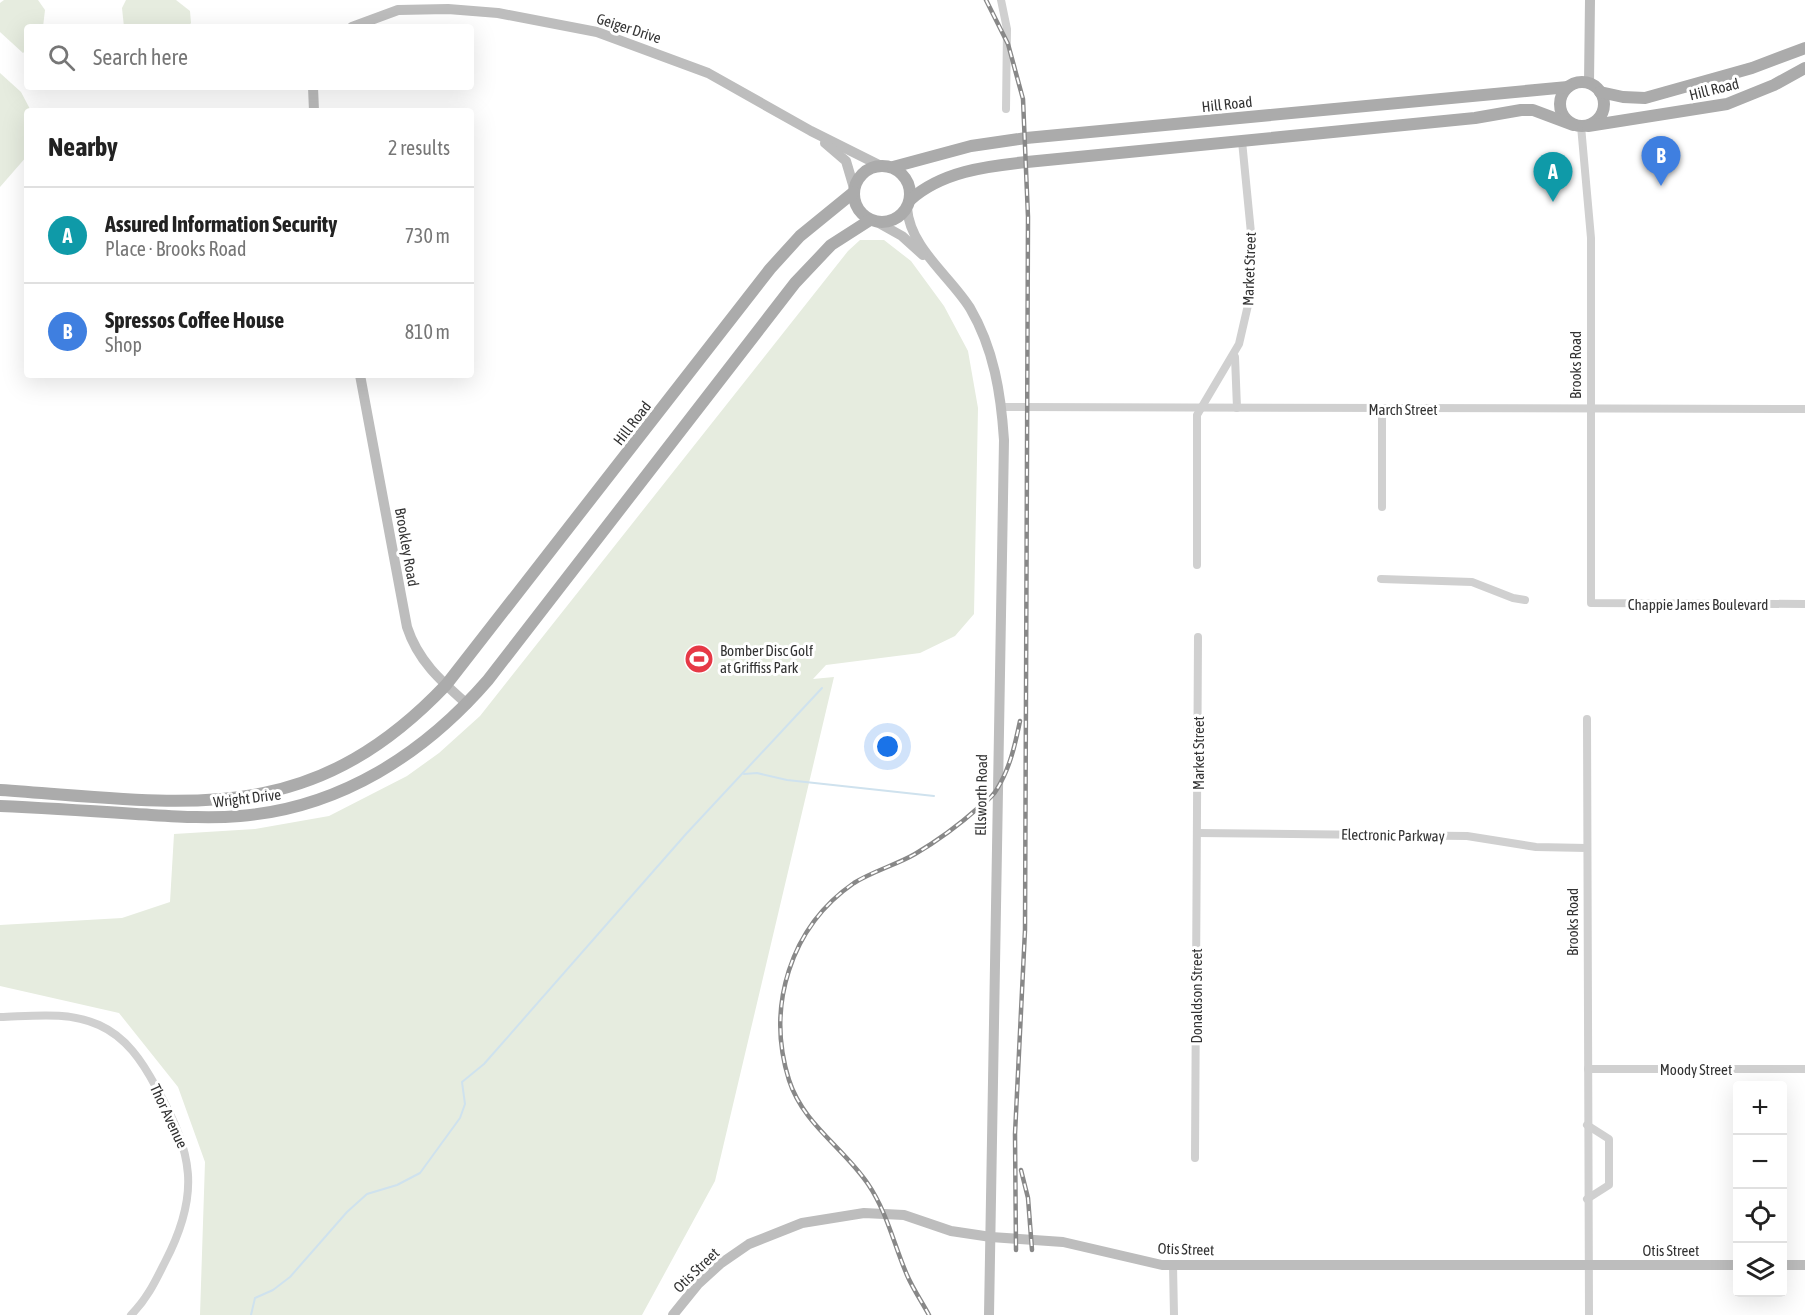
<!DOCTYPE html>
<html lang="en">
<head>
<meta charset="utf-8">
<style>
  :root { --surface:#fff; --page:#f6f6f6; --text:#222; --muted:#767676; --line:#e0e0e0; --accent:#0b8043 }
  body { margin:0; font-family:"Asap Condensed",sans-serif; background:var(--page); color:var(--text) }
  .controls { position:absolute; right:18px; bottom:18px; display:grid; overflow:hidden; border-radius:6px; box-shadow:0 6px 24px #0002 }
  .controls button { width:54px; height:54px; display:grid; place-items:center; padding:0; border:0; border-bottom:2px solid var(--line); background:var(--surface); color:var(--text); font:30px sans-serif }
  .you { position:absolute; left:888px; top:747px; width:21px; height:21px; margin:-15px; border:4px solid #fff; border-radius:50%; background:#1a73e8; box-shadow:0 0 0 9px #1a73e833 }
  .badge { display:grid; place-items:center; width:39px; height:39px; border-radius:50%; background:var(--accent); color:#fff; font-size:20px; font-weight:700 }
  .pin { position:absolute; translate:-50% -50px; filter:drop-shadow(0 2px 3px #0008) }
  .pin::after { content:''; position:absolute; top:32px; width:21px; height:18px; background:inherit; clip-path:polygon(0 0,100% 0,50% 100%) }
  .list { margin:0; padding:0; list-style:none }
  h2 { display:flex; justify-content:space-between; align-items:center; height:78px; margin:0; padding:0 24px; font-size:26px }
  h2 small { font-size:20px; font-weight:400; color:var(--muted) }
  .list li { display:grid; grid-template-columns:39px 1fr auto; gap:18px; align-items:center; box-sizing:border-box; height:96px; padding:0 24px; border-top:2px solid var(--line) }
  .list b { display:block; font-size:22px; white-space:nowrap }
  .list p { margin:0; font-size:20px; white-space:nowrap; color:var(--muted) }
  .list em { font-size:20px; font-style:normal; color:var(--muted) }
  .icon { flex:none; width:33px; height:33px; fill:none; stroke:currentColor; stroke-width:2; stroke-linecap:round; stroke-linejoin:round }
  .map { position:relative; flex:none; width:1805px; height:1315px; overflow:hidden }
  .search { position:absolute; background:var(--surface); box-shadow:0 6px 24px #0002; left:24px; top:24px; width:450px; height:66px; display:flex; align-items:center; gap:15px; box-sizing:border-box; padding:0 21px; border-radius:6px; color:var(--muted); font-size:22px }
  .panel { position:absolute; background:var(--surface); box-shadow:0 6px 24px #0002; left:24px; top:108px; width:450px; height:270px; border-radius:6px }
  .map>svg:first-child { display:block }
  .green { fill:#e6ecdf }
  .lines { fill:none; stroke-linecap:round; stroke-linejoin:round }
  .stream { stroke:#cfe2ee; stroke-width:2 }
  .street { stroke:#d0d0d0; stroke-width:8 }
  .secondary { stroke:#bdbdbd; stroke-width:10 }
  .primary { stroke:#ababab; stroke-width:12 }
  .rail-casing { stroke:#888; stroke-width:4.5 }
  .rail { stroke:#fff; stroke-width:2; stroke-dasharray:7; stroke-linecap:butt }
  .labels { text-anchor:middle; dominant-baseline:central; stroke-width:6; stroke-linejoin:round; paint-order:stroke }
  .street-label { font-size:15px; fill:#333; stroke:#fff }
  .poi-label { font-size:15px; fill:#333; stroke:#fff; text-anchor:start }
</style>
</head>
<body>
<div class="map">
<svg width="1805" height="1315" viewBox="0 0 1805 1315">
  <rect width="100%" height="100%" fill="#fff"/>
  <g class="green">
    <polygon points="4,0 38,0 45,10 43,27 27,27 27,49 23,53 0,32 0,3"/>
    <polygon points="126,0 176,0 190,11 191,23 188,27 124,27 122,8"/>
    <polygon points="0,73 21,92 31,111 27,111 27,156 0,187"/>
    <polygon points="860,240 884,240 911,261 944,306 968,351 978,408 974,614 955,636 920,653 826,665 813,679 834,677 715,1181 642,1315 200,1315 205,1162 178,1087 119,1013 0,986 0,925 122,918 170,902 174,834 255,829 329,816 407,776 439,753 480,716 848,251"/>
  </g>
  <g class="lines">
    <g class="stream">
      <polyline points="744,774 757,773 787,780 934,796"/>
      <polyline points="251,1315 255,1298 273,1290 290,1277 347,1212 367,1194 397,1185 420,1173 460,1118 465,1104 462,1082 484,1064 686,834 822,688"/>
    </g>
    <g class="street">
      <polyline points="1001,0 1007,29 1006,109"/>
      <polyline points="1581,126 1591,238 1591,603 1805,604"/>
      <polyline points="1235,357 1237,408"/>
      <polyline points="1002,407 1805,409"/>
      <polyline points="1382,409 1382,507"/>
      <polyline points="1197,565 1197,415 1239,344 1251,292 1251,233 1242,141"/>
      <polyline points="1381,579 1472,582 1513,598 1525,600"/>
      <polyline points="1587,719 1589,1315"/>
      <polyline points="1197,833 1467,836 1536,847 1587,848"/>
      <path d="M0,1017C33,1016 68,1011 99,1025C126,1037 142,1061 156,1087C193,1153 201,1193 165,1262C155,1282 147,1299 131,1315"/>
      <polyline points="1588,1069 1805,1069"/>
      <polyline points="1195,1158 1198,637"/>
      <polyline points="1587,1199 1609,1185 1609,1139 1587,1125"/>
      <polyline points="1173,1265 1174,1315"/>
    </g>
    <g class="secondary">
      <polyline points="352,27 398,10 448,9 498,13 597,32 708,73 811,131 879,165"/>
      <polyline points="1589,83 1590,0"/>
      <polyline points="313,87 314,111"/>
      <polyline points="825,143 846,161 854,188"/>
      <path d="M907,208C910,248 950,276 970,308C994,349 1001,394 1004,440L989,1315"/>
      <polyline points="877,222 902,236 923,255"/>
      <path d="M360,375L407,627C418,661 441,681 467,704"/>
      <polyline points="1782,1265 1805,1265"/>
      <polyline points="673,1315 698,1284 720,1264 749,1244 802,1223 864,1213 904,1215 951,1231 991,1237 1063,1242 1162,1265 1738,1265"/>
    </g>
    <g class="primary">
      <circle cx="1582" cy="104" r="22"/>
      <polyline points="1600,92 1623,97 1645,98 1752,68 1805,48"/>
      <polyline points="1588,126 1727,104 1774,85 1805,68"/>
      <circle cx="882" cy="194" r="28"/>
      <polyline points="893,167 971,146 1026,138 1568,87"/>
      <path d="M910,200C941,172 986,166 1027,162L1475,118L1521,110H1533L1573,125"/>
      <path d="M0,790C183,802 306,832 446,685L770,269L800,236L854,192"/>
      <path d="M0,806C45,808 91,811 136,814C171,816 206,819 240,816C340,808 424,754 488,680L795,283L831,245L870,220"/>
    </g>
    <g class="rail-casing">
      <g id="rail">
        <polyline points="986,0 1008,44 1023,99 1028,217 1025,930 1015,1134 1016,1250"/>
        <polyline points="1021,1170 1028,1198 1032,1250"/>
        <path d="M929,1315C922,1302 913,1289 907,1275C894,1245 887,1212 868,1184C843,1147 803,1124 789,1080C766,1007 790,927 854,883C873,871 896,865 915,854C937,841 959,825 978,808C984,803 993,797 997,789C1010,768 1015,745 1020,721"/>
      </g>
    </g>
    <use href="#rail" class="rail"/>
  </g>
  <defs>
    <g id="stadium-disc" transform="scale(1.5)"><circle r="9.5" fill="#e63946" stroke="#fff"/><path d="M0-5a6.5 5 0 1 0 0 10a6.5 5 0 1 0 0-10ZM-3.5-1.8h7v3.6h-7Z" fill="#fff"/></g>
  </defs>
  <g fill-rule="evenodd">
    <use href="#stadium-disc" x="699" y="659"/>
  </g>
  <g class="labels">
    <g class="street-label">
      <text transform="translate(629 28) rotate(18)">Geiger Drive</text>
      <text transform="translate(1714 89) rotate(-14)">Hill Road</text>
      <text transform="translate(1227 104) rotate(-6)">Hill Road</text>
      <text transform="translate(1249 269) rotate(-88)">Market Street</text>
      <text transform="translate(1575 365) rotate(-90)">Brooks Road</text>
      <text x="1403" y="409">March Street</text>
      <text transform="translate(632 423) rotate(-52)">Hill Road</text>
      <text transform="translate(407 547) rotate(80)">Brookley Road</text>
      <text x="1698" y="604">Chappie James Boulevard</text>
      <text transform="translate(1198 753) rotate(-90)">Market Street</text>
      <text transform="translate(981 795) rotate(-89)">Ellsworth Road</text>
      <text transform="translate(247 798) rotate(-7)">Wright Drive</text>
      <text transform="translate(1393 835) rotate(1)">Electronic Parkway</text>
      <text transform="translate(1572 922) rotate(-90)">Brooks Road</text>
      <text transform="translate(1196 996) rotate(-90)">Donaldson Street</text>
      <text x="1696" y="1069">Moody Street</text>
      <text transform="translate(169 1116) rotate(65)">Thor Avenue</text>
      <text transform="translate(1186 1249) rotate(2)">Otis Street</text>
      <text x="1671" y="1250">Otis Street</text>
      <text transform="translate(696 1270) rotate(-44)">Otis Street</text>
    </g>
    <g class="poi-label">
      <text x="720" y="650">Bomber Disc Golf<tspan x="720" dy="17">at Griffiss Park</tspan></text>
    </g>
  </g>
</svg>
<div class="controls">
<button>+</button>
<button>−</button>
<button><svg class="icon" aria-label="locate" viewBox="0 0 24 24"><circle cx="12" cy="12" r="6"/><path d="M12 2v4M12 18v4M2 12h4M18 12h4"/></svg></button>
<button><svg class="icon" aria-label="layers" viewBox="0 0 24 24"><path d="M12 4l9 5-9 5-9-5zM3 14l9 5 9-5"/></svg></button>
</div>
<div class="you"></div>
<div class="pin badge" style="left:1553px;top:202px;background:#0f9aa8">A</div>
<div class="pin badge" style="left:1661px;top:186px;background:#3f7fe0">B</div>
<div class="search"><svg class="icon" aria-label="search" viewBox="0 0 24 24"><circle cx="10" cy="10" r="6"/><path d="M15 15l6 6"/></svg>Search here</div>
<section class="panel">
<h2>Nearby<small>2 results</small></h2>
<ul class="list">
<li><span class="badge" style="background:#0f9aa8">A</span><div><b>Assured Information Security</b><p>Place · Brooks Road</p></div><em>730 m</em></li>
<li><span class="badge" style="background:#3f7fe0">B</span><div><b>Spressos Coffee House</b><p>Shop</p></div><em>810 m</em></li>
</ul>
</section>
</div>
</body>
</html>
